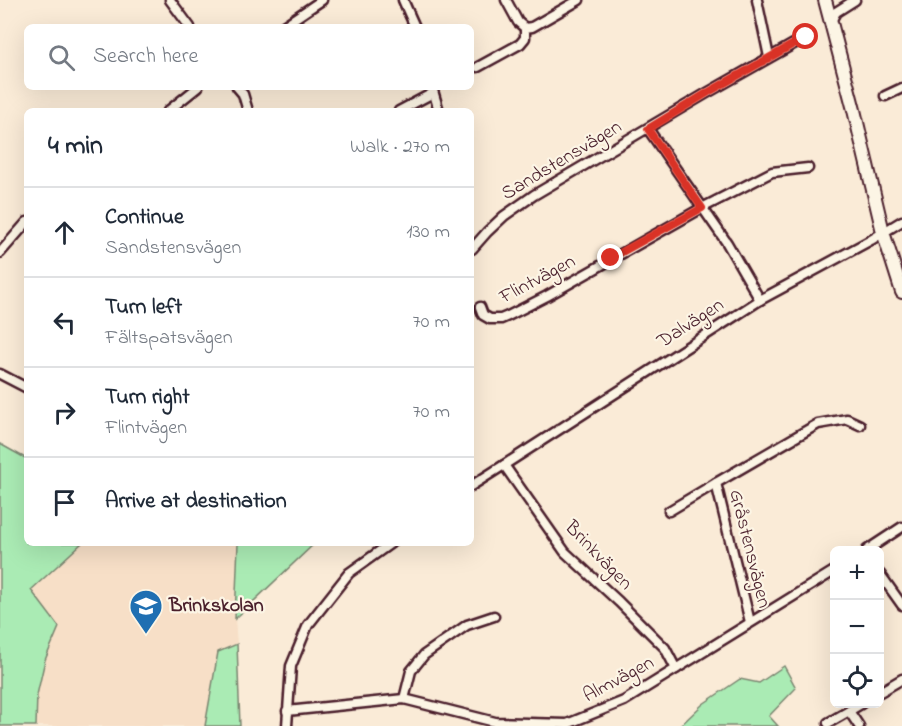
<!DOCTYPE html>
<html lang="en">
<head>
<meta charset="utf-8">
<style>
  :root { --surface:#fff; --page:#f6f6f7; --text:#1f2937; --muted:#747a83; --line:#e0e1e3 }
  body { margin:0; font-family:"Indie Flower",sans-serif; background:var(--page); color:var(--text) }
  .controls { position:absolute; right:18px; bottom:18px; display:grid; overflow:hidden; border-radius:9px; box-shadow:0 6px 24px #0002 }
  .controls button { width:54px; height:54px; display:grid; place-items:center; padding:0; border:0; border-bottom:2px solid var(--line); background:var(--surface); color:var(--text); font:30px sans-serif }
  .stop { position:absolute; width:18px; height:18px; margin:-14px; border:4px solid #d93025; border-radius:50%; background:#fff }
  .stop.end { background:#d93025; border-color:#fff; box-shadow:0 2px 6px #0008 }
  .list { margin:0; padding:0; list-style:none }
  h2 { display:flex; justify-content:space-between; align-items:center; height:78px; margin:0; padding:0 24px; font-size:26px }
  h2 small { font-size:20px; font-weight:400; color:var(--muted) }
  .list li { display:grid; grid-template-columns:39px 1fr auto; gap:18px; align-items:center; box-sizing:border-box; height:90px; padding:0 24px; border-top:2px solid var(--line) }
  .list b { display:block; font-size:22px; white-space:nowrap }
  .list p { margin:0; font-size:20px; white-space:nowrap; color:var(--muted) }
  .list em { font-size:20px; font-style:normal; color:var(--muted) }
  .icon { flex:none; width:33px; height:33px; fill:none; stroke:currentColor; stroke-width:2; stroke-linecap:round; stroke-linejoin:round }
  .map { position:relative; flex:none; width:902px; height:726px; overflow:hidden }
  .search { position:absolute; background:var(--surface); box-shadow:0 6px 24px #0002; left:24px; top:24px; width:450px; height:66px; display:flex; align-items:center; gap:15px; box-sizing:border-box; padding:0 21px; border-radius:9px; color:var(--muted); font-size:22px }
  .panel { position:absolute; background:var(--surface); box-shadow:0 6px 24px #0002; left:24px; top:108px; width:450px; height:438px; border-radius:9px }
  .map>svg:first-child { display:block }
  .built { fill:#f7dfc7 }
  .green { fill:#aaebb4; stroke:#7a8570; stroke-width:1.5 }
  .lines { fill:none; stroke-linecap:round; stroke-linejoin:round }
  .street-casing { stroke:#4a1f2b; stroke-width:13 }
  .secondary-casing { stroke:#4a1f2b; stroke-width:16 }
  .street { stroke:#fcf5e5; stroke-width:8 }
  .secondary { stroke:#fcf5e5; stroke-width:12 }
  .route { stroke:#d93025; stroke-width:8 }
  .labels { text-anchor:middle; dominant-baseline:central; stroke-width:4.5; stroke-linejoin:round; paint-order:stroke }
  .street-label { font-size:20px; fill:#4a1f2b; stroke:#fcf5e5 }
  .poi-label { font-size:20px; font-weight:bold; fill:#4a1f2b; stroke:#fcf5e5; text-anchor:start }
</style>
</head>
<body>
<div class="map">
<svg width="902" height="726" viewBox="0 0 902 726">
  <rect width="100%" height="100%" fill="#faebd7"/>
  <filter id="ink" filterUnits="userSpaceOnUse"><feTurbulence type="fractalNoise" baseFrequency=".0167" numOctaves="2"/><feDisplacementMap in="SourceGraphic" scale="12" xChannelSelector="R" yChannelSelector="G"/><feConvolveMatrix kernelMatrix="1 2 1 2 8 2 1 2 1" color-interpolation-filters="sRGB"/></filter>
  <g filter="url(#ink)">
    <polygon class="built" points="82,543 238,543 235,619 237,644 218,652 205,726 36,726 37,695 45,660 59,627 31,590"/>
    <g class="green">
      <polygon points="0,444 27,459 27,543 82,543 31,590 59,627 45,660 37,695 36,726 0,726"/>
      <polygon points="238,543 315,543 235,619"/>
      <polygon points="237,644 240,726 205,726 218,652"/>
      <polygon points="784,666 796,688 769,716 778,726 680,726 703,704 740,679 759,683"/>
    </g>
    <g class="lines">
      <g class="street-casing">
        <g id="street">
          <polyline points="170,0 190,27"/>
          <polyline points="403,0 415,27"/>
          <polyline points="506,0 518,22 525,28"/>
          <polyline points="757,0 769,57"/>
          <polyline points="830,23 836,12 855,0"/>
          <polyline points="282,27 322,0"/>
          <polyline points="478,67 520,44 525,38 525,28 532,27 579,0"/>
          <polyline points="237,87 243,94 248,111"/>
          <polyline points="432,87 439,111"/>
          <polyline points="885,96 902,88"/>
          <polyline points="168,111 198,87"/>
          <polyline points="399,111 433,93"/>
          <polyline points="648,129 727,243 760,300"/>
          <polyline points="472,249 487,232 504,216 534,195 707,93 806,37"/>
          <polyline points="0,253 27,222"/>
          <polyline points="480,307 483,315 490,319 501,319 508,316 547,296 702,208 772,172 808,168"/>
          <polyline points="0,374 27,388"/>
          <polyline points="504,465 760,300 871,240 902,221"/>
          <polyline points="471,486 504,465 565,552 619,602 665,648 676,669"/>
          <polyline points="669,511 716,483"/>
          <polyline points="867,550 902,527"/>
          <polyline points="880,574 902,605"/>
          <polyline points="750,622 716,483 818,424 847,419 860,425"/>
          <polyline points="880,692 902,679"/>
          <polyline points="404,699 411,671 424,655 467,625 494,616"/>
          <polyline points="287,711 404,699 495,722 567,724 624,701 834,571"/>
          <polyline points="828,723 849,711"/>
          <polyline points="287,726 291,666 308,625 349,573 391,543"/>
          <polyline points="859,726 849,711 861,704"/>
        </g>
      </g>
      <g class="secondary-casing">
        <polyline id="secondary" points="825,0 854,110 883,232 902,292"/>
      </g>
      <use href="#street" class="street"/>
      <use href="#secondary" class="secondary"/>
    </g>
  </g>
  <g class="lines" filter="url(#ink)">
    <polyline class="route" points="611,258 702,208 648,129 707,93 806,37"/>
  </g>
  <defs>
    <g id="school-pin" transform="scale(1.725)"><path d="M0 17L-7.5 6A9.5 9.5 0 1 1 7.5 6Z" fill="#1f6fb2" stroke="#fcf5e5"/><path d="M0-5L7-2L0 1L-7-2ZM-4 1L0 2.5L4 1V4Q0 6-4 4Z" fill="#fff"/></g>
  </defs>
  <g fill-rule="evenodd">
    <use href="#school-pin" x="146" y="606"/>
  </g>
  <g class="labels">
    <g class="street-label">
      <text transform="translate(562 161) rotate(-31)">Sandstensvägen</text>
      <text transform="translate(538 280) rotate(-28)">Flintvägen</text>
      <text transform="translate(691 324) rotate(-33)">Dalvägen</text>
      <text transform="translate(749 549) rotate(76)">Gråstensvägen</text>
      <text transform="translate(598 556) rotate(46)">Brinkvägen</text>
      <text transform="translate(619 680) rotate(-28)">Almvägen</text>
    </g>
    <g class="poi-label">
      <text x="169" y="606">Brinkskolan</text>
    </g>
  </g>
</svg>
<div class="controls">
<button>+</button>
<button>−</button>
<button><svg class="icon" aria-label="locate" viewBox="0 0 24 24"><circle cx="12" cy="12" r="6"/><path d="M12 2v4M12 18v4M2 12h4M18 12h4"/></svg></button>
</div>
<div class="stop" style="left:806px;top:37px"></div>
<div class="stop end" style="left:611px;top:258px"></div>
<div class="search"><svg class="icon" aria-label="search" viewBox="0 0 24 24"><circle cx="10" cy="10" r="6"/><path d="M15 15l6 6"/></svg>Search here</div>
<section class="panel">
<h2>4 min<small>Walk · 270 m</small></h2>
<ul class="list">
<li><svg class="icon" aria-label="ahead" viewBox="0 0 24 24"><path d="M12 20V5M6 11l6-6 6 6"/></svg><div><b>Continue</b><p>Sandstensvägen</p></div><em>130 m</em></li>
<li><svg class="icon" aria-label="left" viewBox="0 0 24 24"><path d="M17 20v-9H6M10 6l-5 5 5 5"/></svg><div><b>Turn left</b><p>Fältspatsvägen</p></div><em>70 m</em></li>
<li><svg class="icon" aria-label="right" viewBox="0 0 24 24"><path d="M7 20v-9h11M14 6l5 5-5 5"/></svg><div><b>Turn right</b><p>Flintvägen</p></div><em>70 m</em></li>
<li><svg class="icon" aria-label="arrive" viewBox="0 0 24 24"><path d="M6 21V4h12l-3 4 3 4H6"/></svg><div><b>Arrive at destination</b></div></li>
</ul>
</section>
</div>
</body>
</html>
